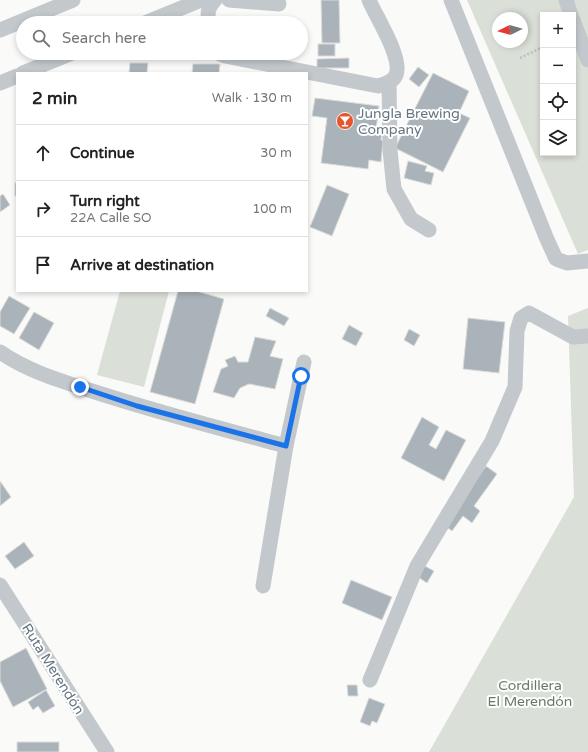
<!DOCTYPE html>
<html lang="en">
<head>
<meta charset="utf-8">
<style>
  :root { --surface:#fff; --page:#f6f6f6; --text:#222; --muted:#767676; --line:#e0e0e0 }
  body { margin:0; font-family:"Varela Round",sans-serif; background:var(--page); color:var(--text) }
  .controls { position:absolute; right:12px; top:12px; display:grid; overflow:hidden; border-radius:0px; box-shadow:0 2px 6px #0003 }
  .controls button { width:36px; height:36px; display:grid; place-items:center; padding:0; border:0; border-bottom:1px solid var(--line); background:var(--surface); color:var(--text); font:20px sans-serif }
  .compass { position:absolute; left:492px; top:12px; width:36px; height:36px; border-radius:50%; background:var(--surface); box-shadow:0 2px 6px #0003; rotate:265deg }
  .stop { position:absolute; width:12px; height:12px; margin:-9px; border:3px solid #1a73e8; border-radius:50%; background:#fff }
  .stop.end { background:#1a73e8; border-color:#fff; box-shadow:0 1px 4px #0008 }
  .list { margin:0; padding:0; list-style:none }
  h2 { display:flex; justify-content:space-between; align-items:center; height:52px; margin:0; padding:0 16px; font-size:17px }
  h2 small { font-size:13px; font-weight:400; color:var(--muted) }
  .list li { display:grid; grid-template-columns:26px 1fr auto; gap:12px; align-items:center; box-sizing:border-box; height:56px; padding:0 16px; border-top:1px solid var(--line) }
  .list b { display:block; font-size:15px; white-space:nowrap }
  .list p { margin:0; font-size:13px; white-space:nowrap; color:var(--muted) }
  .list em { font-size:13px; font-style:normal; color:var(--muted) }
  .icon { flex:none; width:22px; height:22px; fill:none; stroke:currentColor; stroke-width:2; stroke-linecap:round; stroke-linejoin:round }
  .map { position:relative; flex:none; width:588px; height:752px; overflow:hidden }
  .search { position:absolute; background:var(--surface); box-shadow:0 2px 6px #0003; left:16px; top:16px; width:292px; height:44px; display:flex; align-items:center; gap:10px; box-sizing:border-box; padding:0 14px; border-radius:22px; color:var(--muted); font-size:15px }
  .panel { position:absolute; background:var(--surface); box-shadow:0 2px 6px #0003; left:16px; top:72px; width:292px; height:220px; border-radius:0px }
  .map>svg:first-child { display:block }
  .green { fill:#dadfd7; fill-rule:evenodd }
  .building { fill:#aab3b9; stroke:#dcdcda }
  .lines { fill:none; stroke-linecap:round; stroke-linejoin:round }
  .path { stroke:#bbbfc2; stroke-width:2.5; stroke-dasharray:2 2; stroke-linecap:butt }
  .minor { stroke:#c3c8cc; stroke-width:15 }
  .route { stroke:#1a73e8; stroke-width:5 }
  .labels { text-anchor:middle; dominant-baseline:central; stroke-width:4; stroke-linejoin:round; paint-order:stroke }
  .poi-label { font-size:14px; fill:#657683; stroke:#fff; text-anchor:start }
  .street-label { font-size:14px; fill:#657683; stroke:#fff }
  .park-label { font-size:14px; fill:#687a64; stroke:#fff }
</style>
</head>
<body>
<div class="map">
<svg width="588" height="752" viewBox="0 0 588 752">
  <rect width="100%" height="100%" fill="#fafaf8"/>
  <g class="green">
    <path d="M467,0H588V250L578,254ZM543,15H573V153H543ZM498,18H522V42H498Z"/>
    <polygon points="120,291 169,291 144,387 97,375"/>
    <polygon points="588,308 588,752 429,752 574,497 568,316"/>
  </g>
  <g class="building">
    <polygon points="321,0 339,0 340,43 322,43"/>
    <rect x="318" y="44" width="17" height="12"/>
    <polygon points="349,58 349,68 317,68 317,59"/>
    <polygon points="130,63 148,63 147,73 129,73"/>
    <polygon points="193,64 220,64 219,73 192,73"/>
    <polygon points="418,67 429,75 419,87 409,79"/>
    <polygon points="433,73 469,91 459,113 470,118 443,172 395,148"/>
    <polygon points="315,98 379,106 376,130 382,130 381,140 383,141 381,162 369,160 368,169 321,163 327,118 312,116"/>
    <polygon points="408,161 427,166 425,171 434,173 431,185 404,178"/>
    <rect x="15" y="183" width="2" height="13"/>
    <polygon points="327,185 349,194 332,236 310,227"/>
    <polygon points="3,194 10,205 0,212 0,196"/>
    <polygon points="178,291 196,291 224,299 195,404 150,392"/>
    <polygon points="9,296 30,308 14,334 0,326 0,312"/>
    <polygon points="270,308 289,318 284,326 266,316"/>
    <polygon points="34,312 54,323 39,350 19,338"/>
    <polygon points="468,318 505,322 499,373 463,369"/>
    <polygon points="349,325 363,333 356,346 342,339"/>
    <polygon points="409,329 420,335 414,346 404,340"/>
    <polygon points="255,337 276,341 270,356 283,359 275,389 249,384 240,388 234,398 213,392 221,369 228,366 225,360 235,356 238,362 248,362"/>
    <polygon points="422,417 439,427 429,445 436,449 446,430 466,440 444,481 401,458"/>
    <polygon points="486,466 497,474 474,506 480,511 472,523 463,516 452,531 444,525"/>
    <polygon points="0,481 11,497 0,506"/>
    <polygon points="24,542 34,556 15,569 5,556"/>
    <polygon points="425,566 434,571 427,583 418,577"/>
    <polygon points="351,580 392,597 382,620 342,603"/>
    <polygon points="26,648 47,689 13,707 0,681 0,662"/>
    <polygon points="347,685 357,685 358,696 348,696"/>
    <polygon points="46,690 55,706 43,713 38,706 33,710 28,702"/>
    <polygon points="369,698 385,704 377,723 372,721 370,726 360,722"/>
    <rect x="17" y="742" width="42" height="10"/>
  </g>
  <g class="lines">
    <polyline class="path" points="520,58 543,47"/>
    <g class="minor">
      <polyline points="229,0 279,4"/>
      <polyline points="451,0 546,237 556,259 567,263 588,261"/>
      <polyline points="566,0 571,15"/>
      <polyline points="573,20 588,60"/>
      <polyline points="145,23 201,0"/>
      <path d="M209,23C207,13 208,7 215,0"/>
      <polyline points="0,30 73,0"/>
      <path d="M218,53L225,56L378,86C385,84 393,82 396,75C403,58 376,17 369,0"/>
      <polyline points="23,73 72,53"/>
      <polyline points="0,83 17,76"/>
      <polyline points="389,83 390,150 394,189 411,219 429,230"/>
      <path d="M0,352C27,371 61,381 92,391C156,412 222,429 286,446"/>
      <polyline points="0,585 107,752"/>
      <polyline points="263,586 286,446 304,362"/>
      <polyline points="370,680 417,566 492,441 515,387 517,331 521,318 529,313 573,337 588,336"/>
    </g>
  </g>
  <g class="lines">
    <polyline class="route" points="80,387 137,406 286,446 301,376"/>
  </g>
  <defs>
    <g id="bar-disc" transform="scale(0.9)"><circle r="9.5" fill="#e4572e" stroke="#fff"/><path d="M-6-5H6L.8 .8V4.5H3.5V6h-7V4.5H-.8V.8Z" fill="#fff"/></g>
  </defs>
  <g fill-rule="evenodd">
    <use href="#bar-disc" x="345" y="121"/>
  </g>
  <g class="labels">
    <g class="poi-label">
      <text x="358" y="113">Jungla Brewing<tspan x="358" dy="16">Company</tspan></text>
    </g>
    <g class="street-label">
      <text transform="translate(53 669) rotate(58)">Ruta Merendón</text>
    </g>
    <g class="park-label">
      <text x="530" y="685">Cordillera<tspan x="530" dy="16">El Merendón</tspan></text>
    </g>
  </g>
</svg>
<div class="controls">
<button>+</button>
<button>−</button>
<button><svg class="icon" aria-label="locate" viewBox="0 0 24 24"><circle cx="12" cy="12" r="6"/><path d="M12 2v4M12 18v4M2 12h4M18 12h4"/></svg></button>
<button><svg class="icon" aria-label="layers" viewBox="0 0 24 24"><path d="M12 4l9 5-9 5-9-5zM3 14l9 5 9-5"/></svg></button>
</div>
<svg class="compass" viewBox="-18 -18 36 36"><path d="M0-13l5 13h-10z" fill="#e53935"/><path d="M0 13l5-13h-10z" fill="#767676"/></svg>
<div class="stop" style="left:301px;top:376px"></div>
<div class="stop end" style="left:80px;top:387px"></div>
<div class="search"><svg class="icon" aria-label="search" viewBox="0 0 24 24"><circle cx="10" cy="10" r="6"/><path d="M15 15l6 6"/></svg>Search here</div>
<section class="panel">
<h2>2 min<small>Walk · 130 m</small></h2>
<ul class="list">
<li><svg class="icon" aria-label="ahead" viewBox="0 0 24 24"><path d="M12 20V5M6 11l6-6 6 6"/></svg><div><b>Continue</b></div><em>30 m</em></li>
<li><svg class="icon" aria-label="right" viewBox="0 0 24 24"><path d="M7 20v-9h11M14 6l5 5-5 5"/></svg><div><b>Turn right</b><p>22A Calle SO</p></div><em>100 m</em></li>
<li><svg class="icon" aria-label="arrive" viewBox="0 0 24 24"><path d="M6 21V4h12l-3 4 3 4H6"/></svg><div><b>Arrive at destination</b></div></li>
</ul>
</section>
</div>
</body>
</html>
